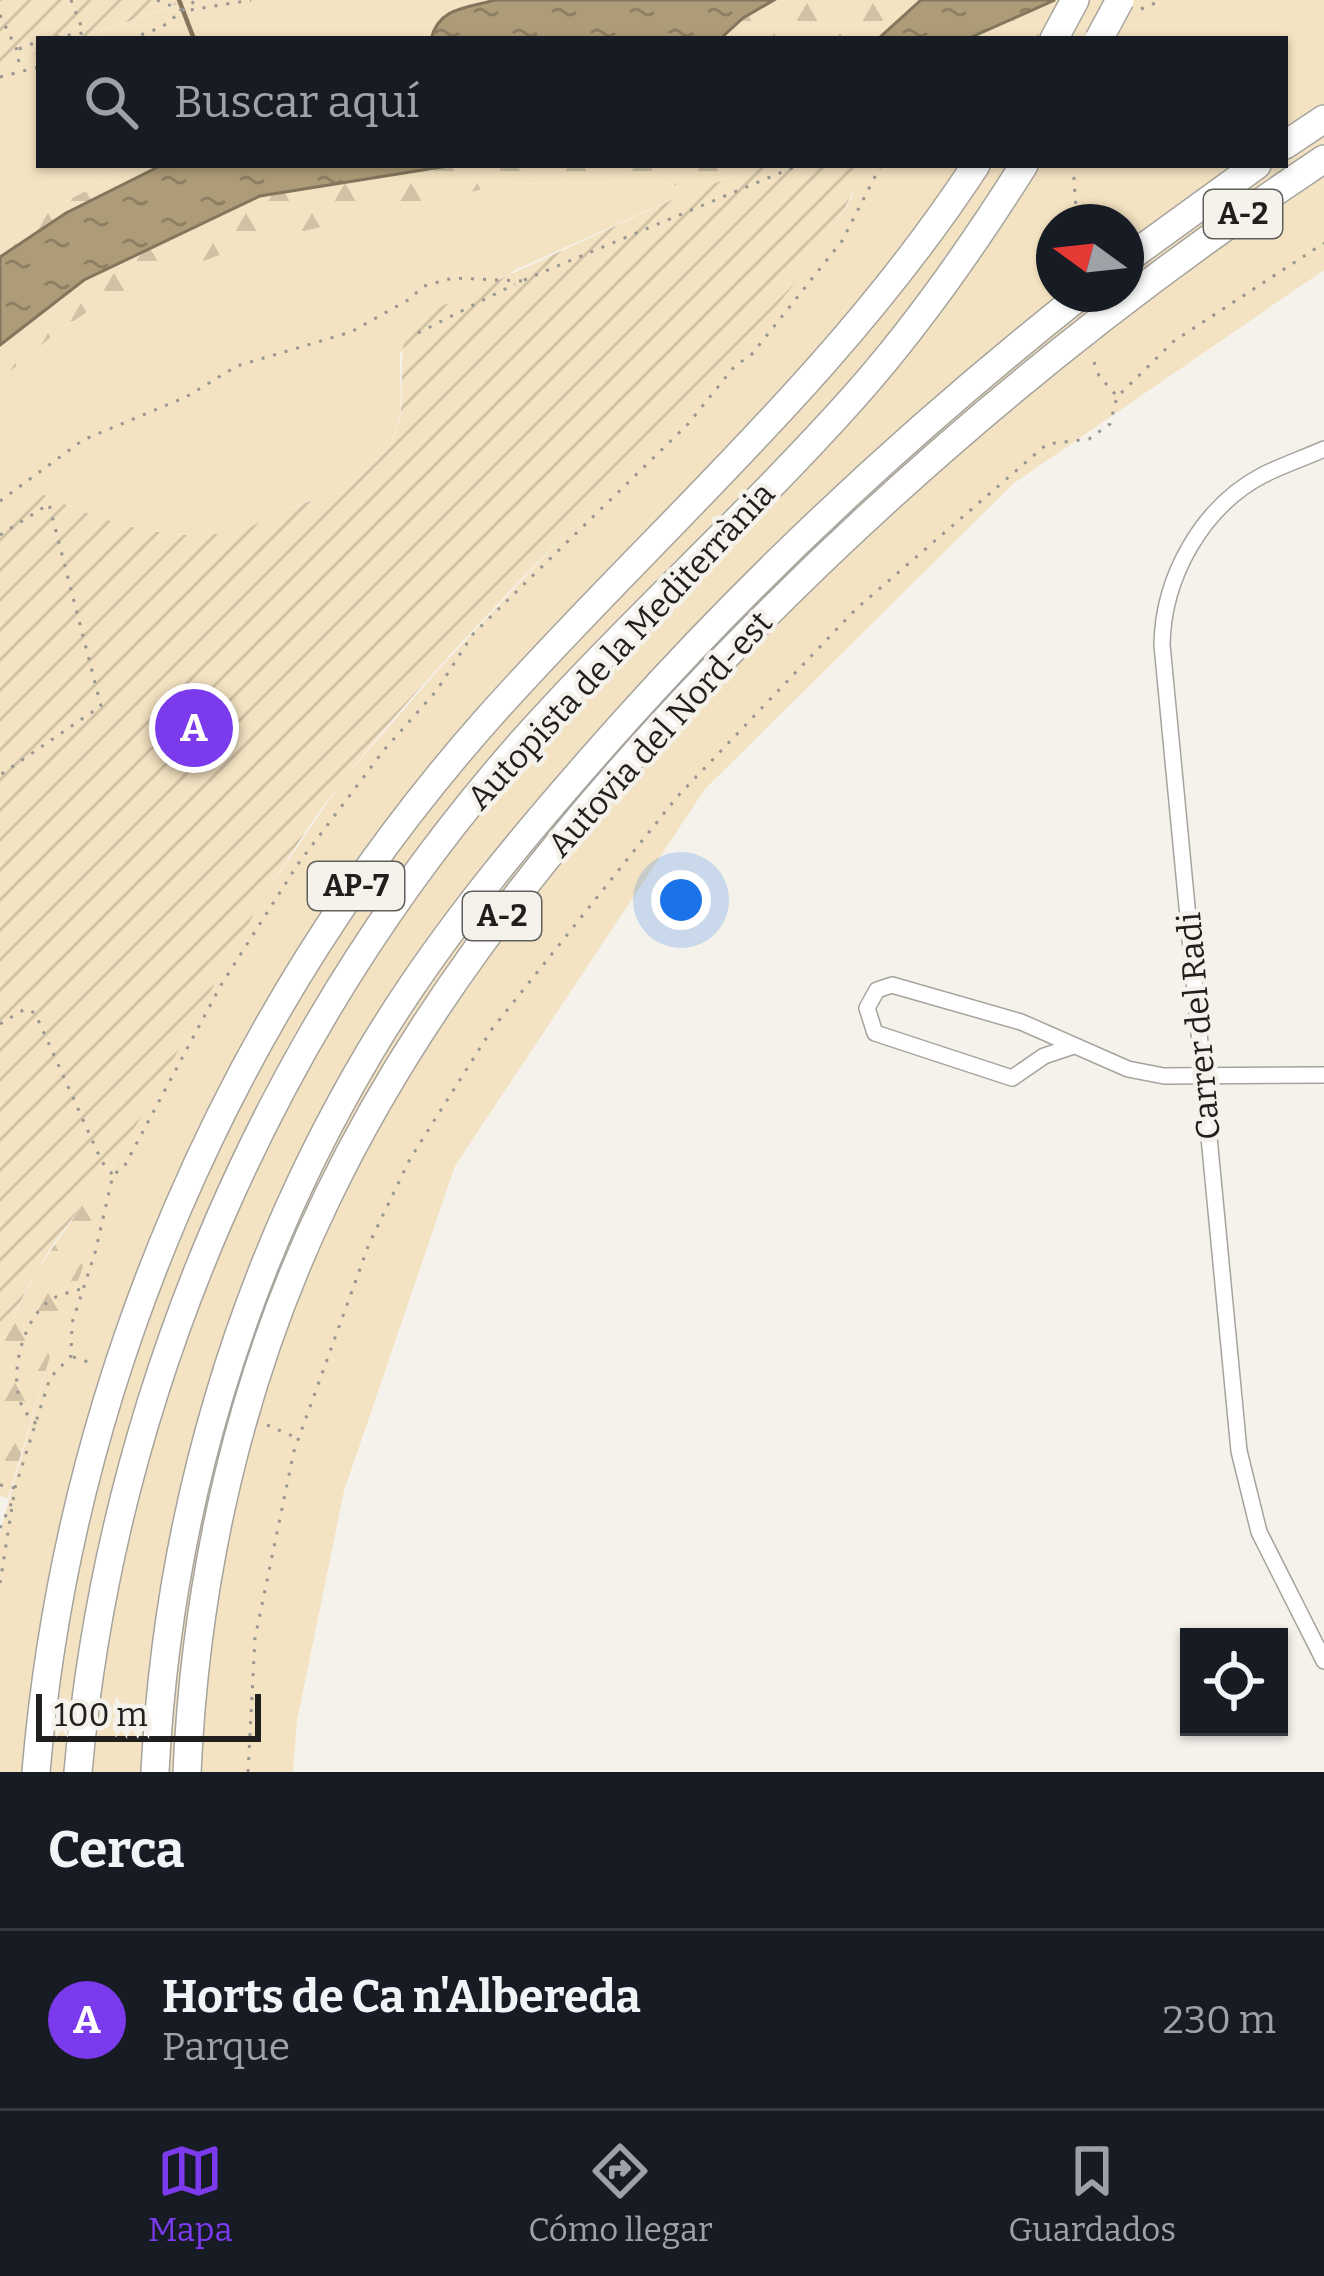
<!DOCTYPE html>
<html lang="es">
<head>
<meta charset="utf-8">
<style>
  :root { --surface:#171b24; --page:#20242c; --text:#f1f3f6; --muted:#9ea1a6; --line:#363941; --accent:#7c3aed }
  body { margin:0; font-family:Bitter,serif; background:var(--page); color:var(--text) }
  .controls { position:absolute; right:36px; bottom:36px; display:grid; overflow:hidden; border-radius:0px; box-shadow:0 3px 9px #0004 }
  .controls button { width:108px; height:108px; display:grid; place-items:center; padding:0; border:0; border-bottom:3px solid var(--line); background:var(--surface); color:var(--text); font:60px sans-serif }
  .compass { position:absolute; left:1036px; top:204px; width:108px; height:108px; border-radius:50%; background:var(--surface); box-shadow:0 3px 9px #0004; rotate:285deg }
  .scale { position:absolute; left:36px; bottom:30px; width:225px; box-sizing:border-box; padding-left:12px; border:6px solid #201f1d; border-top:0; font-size:33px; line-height:42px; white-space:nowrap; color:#201f1d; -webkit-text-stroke:9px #f5f2ec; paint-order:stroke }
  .you { position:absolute; left:681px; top:900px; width:42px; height:42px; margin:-30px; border:9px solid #fff; border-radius:50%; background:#1a73e8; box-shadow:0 0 0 18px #1a73e833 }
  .badge { display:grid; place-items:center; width:78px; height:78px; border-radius:50%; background:var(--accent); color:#fff; font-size:39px; font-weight:700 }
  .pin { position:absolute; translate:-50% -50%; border:6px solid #fff; box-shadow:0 3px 12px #0006 }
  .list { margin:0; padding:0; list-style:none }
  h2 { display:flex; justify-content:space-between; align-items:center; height:156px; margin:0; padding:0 48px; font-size:51px }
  h2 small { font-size:39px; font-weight:400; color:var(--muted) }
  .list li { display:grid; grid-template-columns:78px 1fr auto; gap:36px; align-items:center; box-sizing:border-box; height:180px; padding:0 48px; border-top:3px solid var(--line) }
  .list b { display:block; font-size:45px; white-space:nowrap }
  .list p { margin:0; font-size:39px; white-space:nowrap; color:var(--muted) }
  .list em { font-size:39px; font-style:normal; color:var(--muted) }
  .icon { flex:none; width:66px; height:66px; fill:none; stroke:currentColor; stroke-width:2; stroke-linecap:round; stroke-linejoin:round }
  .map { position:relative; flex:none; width:1324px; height:1772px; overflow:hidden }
  .search { position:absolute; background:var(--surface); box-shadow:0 3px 9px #0004; left:36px; right:36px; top:36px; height:132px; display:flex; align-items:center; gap:30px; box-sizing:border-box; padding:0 42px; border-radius:0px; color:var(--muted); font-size:45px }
  .sheet { height:336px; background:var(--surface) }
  nav { display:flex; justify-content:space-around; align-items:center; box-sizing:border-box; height:168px; border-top:3px solid var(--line); background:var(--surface); font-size:33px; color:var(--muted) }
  nav a { display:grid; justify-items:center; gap:6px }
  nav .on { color:var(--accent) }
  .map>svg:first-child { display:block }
  .green { fill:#f4e3c2; fill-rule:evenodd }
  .forest { fill:url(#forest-firs) }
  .garden { fill:url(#garden-furrows) }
  .water { fill:url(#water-ripples); stroke:#83765d; stroke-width:3 }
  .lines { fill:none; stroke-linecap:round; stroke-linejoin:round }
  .stream { stroke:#83765d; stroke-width:4.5 }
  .minor-casing { stroke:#a6a39d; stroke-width:18 }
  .motorway-casing { stroke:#a6a39d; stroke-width:30 }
  .path { stroke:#989692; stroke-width:3; stroke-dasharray:3 9; stroke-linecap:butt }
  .minor { stroke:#fff; stroke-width:15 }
  .motorway { stroke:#fff; stroke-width:27 }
  .motorway-bridge-casing { stroke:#a6a39d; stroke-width:30; stroke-linecap:butt }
  .motorway-bridge { stroke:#fff; stroke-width:27 }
  .labels { text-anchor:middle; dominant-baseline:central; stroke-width:9; stroke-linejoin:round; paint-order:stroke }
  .shield { fill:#f5f2ec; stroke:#605e5b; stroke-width:3 }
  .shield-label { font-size:30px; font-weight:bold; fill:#201f1d }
  .street-label { font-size:33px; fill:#201f1d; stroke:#f5f2ec }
</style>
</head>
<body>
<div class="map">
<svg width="1324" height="1772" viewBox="0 0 1324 1772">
  <defs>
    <pattern id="forest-firs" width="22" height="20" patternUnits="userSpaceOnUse" patternTransform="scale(3)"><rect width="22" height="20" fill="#f4e3c2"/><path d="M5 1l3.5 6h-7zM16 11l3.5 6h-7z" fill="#d1c2a6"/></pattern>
    <pattern id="garden-furrows" width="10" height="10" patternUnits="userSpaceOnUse" patternTransform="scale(3)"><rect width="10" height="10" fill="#f4e3c2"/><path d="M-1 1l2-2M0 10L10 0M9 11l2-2" fill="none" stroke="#d1c2a6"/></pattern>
    <pattern id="water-ripples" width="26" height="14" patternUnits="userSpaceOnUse" patternTransform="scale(3)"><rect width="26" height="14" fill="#ae9c78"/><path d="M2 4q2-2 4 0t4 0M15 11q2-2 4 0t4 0" fill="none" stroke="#8d7f62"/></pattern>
  </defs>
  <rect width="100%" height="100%" fill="#f5f2ec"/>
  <g class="green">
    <polygon points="174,0 495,0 462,7 431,35 431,39 80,39 176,5"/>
    <path d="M1130,0H1324V270L1014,483L705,789L455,1166L344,1491L297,1721L293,1772H0V1532L49,1360L91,1245L97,1214L88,1197L115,1162L202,1001L272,884L345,777L441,667L755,331L837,223L852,197L861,165H1285V39H1041ZM1054,222H1126V294H1054Z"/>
    <polygon points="39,53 39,165 134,165 0,237 0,66"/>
    <path d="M660,181L693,190L515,270L400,353C399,380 405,410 394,436C380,469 340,490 308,501C285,509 263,524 239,530C174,546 101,521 42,494L0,523V380L57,332L115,294L249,244L505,184Z"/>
  </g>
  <g class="forest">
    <polygon points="774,0 921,0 878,39 720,39 743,18"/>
    <polygon points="1055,0 1130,0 1041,39 967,39"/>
    <polygon points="134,165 163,165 66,213 0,257 0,237"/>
    <polygon points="454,165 769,165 693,190 660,181 505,184 249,244 115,294 57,332 0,380 0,345 84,280 260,196"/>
    <polygon points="88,1197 97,1214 91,1245 49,1360 8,1498 0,1496 0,1343 38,1269"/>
  </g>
  <g class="garden">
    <polygon points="0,0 174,0 177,4 80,39 39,39 39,53 0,66"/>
    <path d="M769,165L862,168C837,246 753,334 698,394C581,522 453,641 346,776C253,895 194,1032 116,1159C99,1187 76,1212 57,1239C34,1271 18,1308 0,1343V523L42,494C100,521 173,546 239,530C262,524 284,510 307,502C339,490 379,470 394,437C411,399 392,358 412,320L693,190Z"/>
  </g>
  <g class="water">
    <path d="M495,0H774L743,18L720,39H431C439,7 467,8 495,0Z"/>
    <polygon points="921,0 1055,0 967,39 878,39"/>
    <polygon points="162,165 454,165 260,196 84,280 0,345 0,257 66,213"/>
  </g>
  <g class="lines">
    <polyline class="stream" points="179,0 194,39"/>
    <g class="minor-casing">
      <g id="minor">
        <path d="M1324,449C1304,458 1283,465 1263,475C1202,507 1163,577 1162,645L1239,1451L1259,1532L1324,1661"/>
        <polyline points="1071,1047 1044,1056 1012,1078 875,1033 867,1008 877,990 892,985 1021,1022 1128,1069 1164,1076 1324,1075"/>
      </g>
    </g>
    <g class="motorway-casing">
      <g id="motorway">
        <polyline points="1054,39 1075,0"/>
        <polyline points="1285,145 1324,119"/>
        <polyline points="1126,260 1257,165"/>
        <path d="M36,1772C69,1383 230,1009 489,717C655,531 838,376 976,165"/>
        <path d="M78,1772C112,1392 270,1028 522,742C628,623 748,516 854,397C918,325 973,246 1024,165"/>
        <path d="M155,1772C168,1516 240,1270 371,1050C442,931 534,823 626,720C766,564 918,424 1082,294"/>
        <path d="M187,1772C196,1573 241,1375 328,1196C412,1022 531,868 660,726C858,510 1080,321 1324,159"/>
      </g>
    </g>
    <g class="path">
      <polyline points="71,0 83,31"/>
      <polyline points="157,0 184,11 251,0"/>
      <polyline points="1141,9 1162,0"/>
      <polyline points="0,15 17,50 20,70"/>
      <polyline points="44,39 83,33 93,39"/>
      <polyline points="130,39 162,27 196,0"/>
      <polyline points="19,49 39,41"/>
      <polyline points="0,77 39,67"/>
      <polyline points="1073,165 1077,222"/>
      <polyline points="524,280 799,165"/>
      <polyline points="418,333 515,284"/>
      <polyline points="1094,362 1099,376 1116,395"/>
      <polyline points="0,501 83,440 186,397 237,366 351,332 408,300 424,286 453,278 522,281"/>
      <polyline points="0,535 49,504 101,706 0,775"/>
      <polyline points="0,1024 25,1009 35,1013 102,1162 113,1175"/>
      <polyline points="73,1357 94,1364"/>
      <path d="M36,1424C31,1418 26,1414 23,1408C7,1378 23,1316 52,1299C60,1294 71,1292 81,1289"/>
      <polyline points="267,1425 297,1438"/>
      <polyline points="0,1485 15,1488"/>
      <polyline points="0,1528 12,1502"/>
      <polyline points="0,1583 15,1488 50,1378 71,1356 72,1323 95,1253 113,1175 124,1167 221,985 298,864 384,750 437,690 473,634 688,424 734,367 752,354 842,241 881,165"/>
      <polyline points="248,1772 255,1638 294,1451 369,1244 410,1159 492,1029 677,797 856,609 1047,444 1089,439 1110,424 1117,397 1174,341 1324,243"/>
    </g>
    <use href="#minor" class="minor"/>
    <use href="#motorway" class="motorway"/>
    <g class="motorway-bridge-casing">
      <polyline id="motorway-bridge" points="1099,39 1120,0"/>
    </g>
    <use href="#motorway-bridge" class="motorway-bridge"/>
  </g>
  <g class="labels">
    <g class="shield">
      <rect x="1204" y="190" width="78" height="48" rx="9"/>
      <rect x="308" y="862" width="96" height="48" rx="9"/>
      <rect x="463" y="892" width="78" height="48" rx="9"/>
    </g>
    <g class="shield-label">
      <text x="1243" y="214">A-2</text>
      <text x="356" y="886">AP-7</text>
      <text x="502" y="916">A-2</text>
    </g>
    <g class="street-label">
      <text transform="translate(621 646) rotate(-47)">Autopista de la Mediterrània</text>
      <text transform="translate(660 734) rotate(-48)">Autovia del Nord-est</text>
      <text transform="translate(1199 1026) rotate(-95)">Carrer del Radi</text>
    </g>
  </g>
</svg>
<div class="controls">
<button><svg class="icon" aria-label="locate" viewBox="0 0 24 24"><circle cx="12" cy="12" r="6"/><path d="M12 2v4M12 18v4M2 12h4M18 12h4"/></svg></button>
</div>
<svg class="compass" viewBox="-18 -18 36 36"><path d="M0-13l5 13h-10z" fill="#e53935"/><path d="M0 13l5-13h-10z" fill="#9ea1a6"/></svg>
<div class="scale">100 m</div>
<div class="you"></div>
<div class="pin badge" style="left:194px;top:728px">A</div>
<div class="search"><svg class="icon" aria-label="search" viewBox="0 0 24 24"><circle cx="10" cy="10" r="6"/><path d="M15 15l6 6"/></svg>Buscar aquí</div>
</div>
<section class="sheet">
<h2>Cerca<small></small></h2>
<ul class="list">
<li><span class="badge">A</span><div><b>Horts de Ca n'Albereda</b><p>Parque</p></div><em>230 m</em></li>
</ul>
</section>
<nav>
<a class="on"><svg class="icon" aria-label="map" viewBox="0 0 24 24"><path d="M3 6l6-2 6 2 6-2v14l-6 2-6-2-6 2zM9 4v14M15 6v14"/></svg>Mapa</a>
<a><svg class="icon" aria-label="directions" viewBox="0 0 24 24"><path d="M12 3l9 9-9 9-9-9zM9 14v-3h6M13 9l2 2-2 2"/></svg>Cómo llegar</a>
<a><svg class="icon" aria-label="saved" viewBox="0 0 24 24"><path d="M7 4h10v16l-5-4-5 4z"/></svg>Guardados</a>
</nav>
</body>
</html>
